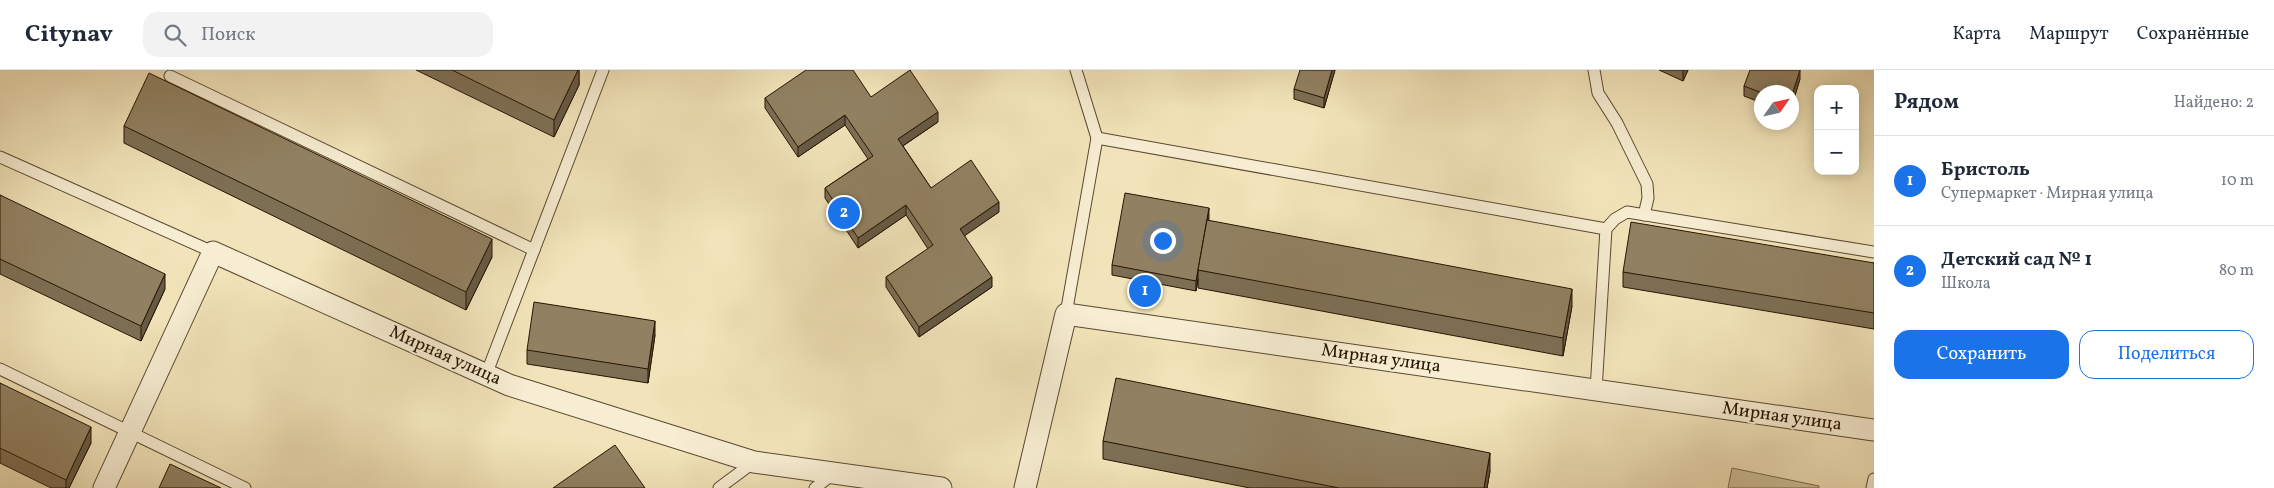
<!DOCTYPE html>
<html lang="ru">
<head>
<meta charset="utf-8">
<style>
  :root { --surface:#fff; --page:#f2f2f3; --text:#1f2937; --muted:#747a83; --line:#e0e1e3; --accent:#1a73e8 }
  body { margin:0; font-family:Vollkorn,serif; background:var(--page); color:var(--text) }
  .controls { position:absolute; right:15px; top:15px; display:grid; overflow:hidden; border-radius:10px; box-shadow:0 2px 12px #0003 }
  .controls button { width:45px; height:45px; display:grid; place-items:center; padding:0; border:0; border-bottom:1px solid var(--line); background:var(--surface); color:var(--text); font:25px sans-serif }
  .compass { position:absolute; left:1754px; top:15px; width:45px; height:45px; border-radius:50%; background:var(--surface); box-shadow:0 2px 12px #0003; rotate:56deg }
  .you { position:absolute; left:1162px; top:170px; width:18px; height:18px; margin:-12px; border:4px solid #fff; border-radius:50%; background:#1a73e8; box-shadow:0 0 0 8px #1a73e833 }
  .badge { display:grid; place-items:center; width:32px; height:32px; border-radius:50%; background:var(--accent); color:#fff; font-size:16px; font-weight:700 }
  .pin { position:absolute; translate:-50% -50%; border:2px solid #fff; box-shadow:0 1px 5px #0006 }
  .list { margin:0; padding:0; list-style:none }
  h2 { display:flex; justify-content:space-between; align-items:center; height:65px; margin:0; padding:0 20px; font-size:21px }
  h2 small { font-size:16px; font-weight:400; color:var(--muted) }
  .list li { display:grid; grid-template-columns:32px 1fr auto; gap:15px; align-items:center; box-sizing:border-box; height:90px; padding:0 20px; border-top:1px solid var(--line) }
  .list b { display:block; font-size:19px; white-space:nowrap }
  .list p { margin:0; font-size:16px; white-space:nowrap; color:var(--muted) }
  .list em { font-size:16px; font-style:normal; color:var(--muted) }
  .actions { display:flex; gap:10px; padding:15px 20px }
  .actions a { flex:1; padding:11px 0; border:1px solid var(--accent); border-radius:15px; text-align:center; font-size:18px; color:var(--accent) }
  .actions .main { background:var(--accent); color:#fff }
  .icon { flex:none; width:28px; height:28px; fill:none; stroke:currentColor; stroke-width:2; stroke-linecap:round; stroke-linejoin:round }
  .map { position:relative; flex:none; width:1874px; height:418px; overflow:hidden }
  header { display:flex; align-items:center; gap:30px; box-sizing:border-box; height:70px; padding:0 25px; background:var(--surface); border-bottom:1px solid var(--line) }
  header strong { font-size:24px }
  nav { display:flex; gap:28px; margin-inline-start:auto; font-size:18px }
  .search { width:350px; height:45px; background:var(--page); display:flex; align-items:center; gap:12px; box-sizing:border-box; padding:0 18px; border-radius:15px; color:var(--muted); font-size:19px }
  main { display:flex }
  aside { flex:1; background:var(--surface) }
  .map>svg:first-child { display:block }
  .garden { fill:#cfc19b; stroke:#7b6b4e }
  .lines { fill:none; stroke-linecap:round; stroke-linejoin:round }
  .lane-casing { stroke:#5a4930; stroke-width:13 }
  .street-casing { stroke:#5a4930; stroke-width:23 }
  .lane { stroke:#f7edd2; stroke-width:11 }
  .street { stroke:#f7edd2; stroke-width:21 }
  .wall { fill:#7d6f54; stroke:#271502 }
  .shaded-wall { fill:#665a45; stroke:#271502 }
  .building { fill:#918162; stroke:#271502 }
  .labels { text-anchor:middle; dominant-baseline:central; stroke-width:4; stroke-linejoin:round; paint-order:stroke }
  .street-label { font-size:18px; fill:#271502; stroke:#f7edd2 }
</style>
</head>
<body>
<header>
<strong>Citynav</strong>
<div class="search"><svg class="icon" aria-label="search" viewBox="0 0 24 24"><circle cx="10" cy="10" r="6"/><path d="M15 15l6 6"/></svg>Поиск</div>
<nav><a>Карта</a><a>Маршрут</a><a>Сохранённые</a></nav>
</header>
<main>
<div class="map">
<svg width="1874" height="418" viewBox="0 0 1874 418">
  <rect width="100%" height="100%" fill="#f2e4ba"/>
  <filter id="stains"><feTurbulence type="fractalNoise" baseFrequency=".004" numOctaves="4"/><feColorMatrix values="0 0 0 0 .2 0 0 0 0 .09 0 0 0 0 .02 0 0 0 .5 -.17"/></filter>
  <radialGradient id="worn" r=".72"><stop offset=".6" stop-color="#630" stop-opacity="0"/><stop offset="1" stop-color="#630" stop-opacity=".3"/></radialGradient>
  <polygon class="garden" points="1732,398 1819,416 1819,418 1728,418"/>
  <g class="lines">
    <g class="lane-casing">
      <g id="lane">
        <polyline points="1594,0 1598,23 1617,53 1647,114 1648,128 1644,145"/>
        <polyline points="170,6 534,180"/>
        <polyline points="1097,68 1606,159"/>
        <polyline points="0,87 213,182"/>
        <polyline points="1066,244 1097,68 1076,0"/>
        <polyline points="0,299 245,418"/>
        <polyline points="486,305 603,0"/>
        <polyline points="1596,320 1606,159 1615,149 1627,142 1874,182"/>
        <polyline points="719,418 754,392"/>
        <polyline points="815,418 834,403"/>
        <polyline points="1872,418 1874,409"/>
      </g>
    </g>
    <g class="street-casing">
      <g id="street">
        <polyline points="104,418 213,182 509,315 754,392 941,418"/>
        <polyline points="1025,418 1066,244 1874,360"/>
      </g>
    </g>
    <use href="#lane" class="lane"/>
    <use href="#street" class="street"/>
  </g>
  <g class="wall">
    <polygon points="416,0 579,0 579,15 554,67"/>
    <polygon points="1335,0 1324,38 1294,29 1294,19"/>
    <polygon points="1659,0 1688,0 1683,11"/>
    <polygon points="1800,9 1792,35 1792,22 1762,22 1762,33 1744,26 1744,16"/>
    <polygon points="871,27 938,52 903,76 931,118 999,142 964,165 992,217 919,267 886,217 886,207 928,179 906,145 858,178 825,128 825,118 868,89 845,55 798,87 765,38 765,28"/>
    <polygon points="124,56 492,187 466,240 124,73"/>
    <polygon points="0,125 165,219 141,271 0,204"/>
    <polygon points="1209,148 1208,151 1572,236 1563,286 1198,218 1198,209 1196,221 1112,205 1112,195"/>
    <polygon points="1874,193 1874,259 1623,217 1623,202"/>
    <polygon points="655,265 648,313 527,294 527,280"/>
    <polygon points="0,313 91,373 69,418 51,418 0,393"/>
    <polygon points="1103,371 1490,401 1487,418 1250,418 1103,389"/>
  </g>
  <g class="shaded-wall">
    <polygon points="578,0 579,0 579,15 554,67 554,50"/>
    <polygon points="1332,0 1335,0 1324,38 1324,28"/>
    <polygon points="1683,0 1688,0 1683,11"/>
    <polygon points="1800,0 1800,9 1792,35 1792,25"/>
    <polygon points="938,42 938,52 898,79 898,69"/>
    <polygon points="845,45 845,55 798,87 798,77"/>
    <polygon points="999,132 999,142 960,169 960,159"/>
    <polygon points="906,135 906,145 858,178 858,168"/>
    <polygon points="1209,138 1209,148 1199,200 1198,200 1198,208 1196,221 1196,211"/>
    <polygon points="492,169 492,187 466,240 466,222"/>
    <polygon points="165,204 165,219 141,271 141,256"/>
    <polygon points="992,207 992,217 919,267 919,257"/>
    <polygon points="1572,219 1572,236 1563,286 1563,268"/>
    <polygon points="655,251 655,265 648,313 648,299"/>
    <polygon points="91,357 91,373 69,418 66,418 66,410"/>
    <polygon points="1490,383 1490,401 1487,418 1484,418"/>
  </g>
  <g class="building">
    <polygon points="452,0 578,0 554,50"/>
    <polygon points="806,0 853,0 871,27 910,0 938,42 898,69 931,118 971,90 999,132 960,159 992,207 919,257 886,207 933,175 906,135 858,168 825,118 873,86 845,45 798,77 765,28"/>
    <polygon points="1300,0 1332,0 1324,28 1294,19"/>
    <polygon points="1750,0 1800,0 1792,25 1792,22 1762,23 1744,16"/>
    <polygon points="149,3 492,169 466,222 124,56"/>
    <polygon points="1125,123 1209,138 1196,211 1112,195"/>
    <polygon points="0,125 165,204 141,256 0,189"/>
    <polygon points="1207,150 1572,219 1563,268 1198,200"/>
    <polygon points="1631,152 1874,193 1874,243 1623,202"/>
    <polygon points="534,232 655,251 648,299 527,280"/>
    <polygon points="1116,308 1490,383 1484,418 1339,418 1103,371"/>
    <polygon points="0,313 91,357 66,410 0,378"/>
    <polygon points="615,375 645,418 553,418"/>
    <polygon points="170,394 221,418 159,418"/>
  </g>
  <g class="labels">
    <g class="street-label">
      <text transform="translate(445 286) rotate(24)">Мирная улица</text>
      <text transform="translate(1381 289) rotate(8)">Мирная улица</text>
      <text transform="translate(1782 347) rotate(8)">Мирная улица</text>
    </g>
  </g>
  <rect width="100%" height="100%" filter="url(#stains)"/>
  <rect width="100%" height="100%" fill="url(#worn)"/>
</svg>
<div class="controls">
<button>+</button>
<button>−</button>
</div>
<svg class="compass" viewBox="-18 -18 36 36"><path d="M0-13l5 13h-10z" fill="#e53935"/><path d="M0 13l5-13h-10z" fill="#747a83"/></svg>
<div class="you"></div>
<div class="pin badge" style="left:1145px;top:221px">1</div>
<div class="pin badge" style="left:844px;top:143px">2</div>
</div>
<aside>
<h2>Рядом<small>Найдено: 2</small></h2>
<ul class="list">
<li><span class="badge">1</span><div><b>Бристоль</b><p>Супермаркет · Мирная улица</p></div><em>10 m</em></li>
<li><span class="badge">2</span><div><b>Детский сад № 1</b><p>Школа</p></div><em>80 m</em></li>
</ul>
<div class="actions"><a class="main">Сохранить</a><a>Поделиться</a></div>
</aside>
</main>
</body>
</html>
